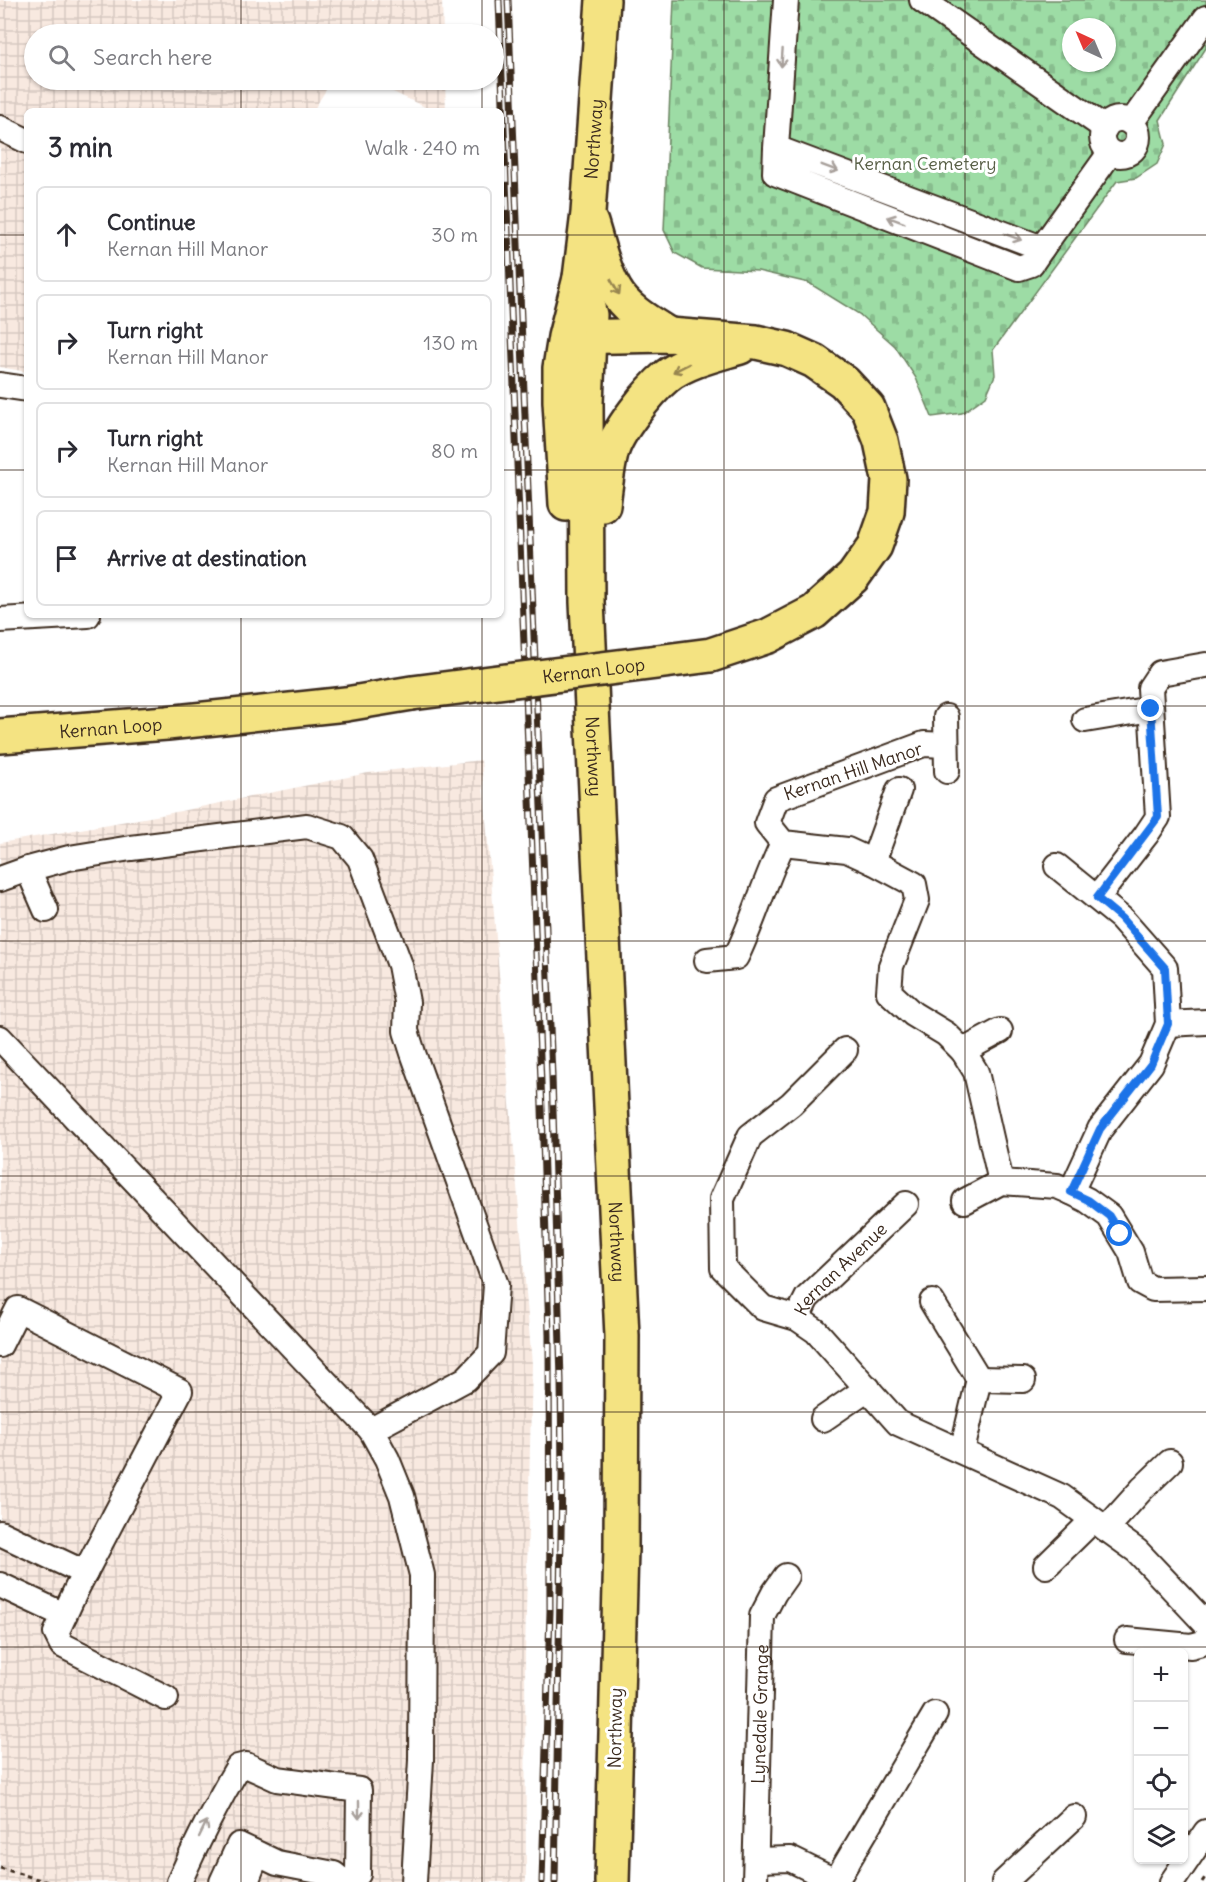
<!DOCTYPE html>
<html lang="en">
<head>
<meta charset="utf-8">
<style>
  :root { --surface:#fff; --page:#f7f7f7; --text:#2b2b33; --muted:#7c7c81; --line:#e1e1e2 }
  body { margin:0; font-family:Delius,sans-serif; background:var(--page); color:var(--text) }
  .controls { position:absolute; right:18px; bottom:18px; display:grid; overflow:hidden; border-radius:9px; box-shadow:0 2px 4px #0004 }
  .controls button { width:54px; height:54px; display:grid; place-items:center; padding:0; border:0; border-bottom:2px solid var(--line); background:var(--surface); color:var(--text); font:30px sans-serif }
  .compass { position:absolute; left:1062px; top:18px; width:54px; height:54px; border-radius:50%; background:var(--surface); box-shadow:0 2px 4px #0004; rotate:316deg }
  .stop { position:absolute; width:18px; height:18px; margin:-14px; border:4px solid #1a73e8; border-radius:50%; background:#fff }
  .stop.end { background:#1a73e8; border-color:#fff; box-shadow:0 2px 6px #0008 }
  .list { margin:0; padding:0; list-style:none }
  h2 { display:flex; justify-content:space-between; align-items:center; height:78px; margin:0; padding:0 24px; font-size:26px }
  h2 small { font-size:20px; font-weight:400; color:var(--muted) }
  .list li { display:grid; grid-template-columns:39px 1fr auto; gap:18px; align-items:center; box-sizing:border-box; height:96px; margin:0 12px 12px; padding:0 12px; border:2px solid var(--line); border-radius:9px }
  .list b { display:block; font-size:22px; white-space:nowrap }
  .list p { margin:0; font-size:20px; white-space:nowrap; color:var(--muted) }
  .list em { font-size:20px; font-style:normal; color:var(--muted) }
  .icon { flex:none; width:33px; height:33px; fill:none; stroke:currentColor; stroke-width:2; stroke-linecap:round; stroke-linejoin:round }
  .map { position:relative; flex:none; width:1206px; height:1882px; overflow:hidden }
  .search { position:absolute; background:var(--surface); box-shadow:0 2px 4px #0004; left:24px; top:24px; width:480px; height:66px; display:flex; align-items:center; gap:15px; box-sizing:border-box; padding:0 21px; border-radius:33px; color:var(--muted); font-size:22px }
  .panel { position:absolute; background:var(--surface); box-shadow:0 2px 4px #0004; left:24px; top:108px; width:480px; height:510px; border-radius:9px }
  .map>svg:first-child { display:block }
  .industrial { fill:url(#industrial-grid) }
  .cemetery { fill:url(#cemetery-stones); stroke:#6c8362; stroke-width:1.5; fill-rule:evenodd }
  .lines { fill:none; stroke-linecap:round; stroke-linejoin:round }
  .minor-casing { stroke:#3b2a1e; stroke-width:28 }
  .highway-casing { stroke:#3b2a1e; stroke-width:38 }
  .path { stroke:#3b2a1e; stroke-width:3; stroke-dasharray:4.5 4.5; stroke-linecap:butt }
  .minor { stroke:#fff; stroke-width:24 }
  .highway { stroke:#f4e382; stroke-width:33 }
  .rail-casing { stroke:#3b2a1e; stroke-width:7 }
  .rail { stroke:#fff; stroke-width:4.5; stroke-dasharray:14; stroke-linecap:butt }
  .highway-bridge-casing { stroke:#3b2a1e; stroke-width:38; stroke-linecap:butt }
  .highway-bridge { stroke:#f4e382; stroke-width:33 }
  .oneway { stroke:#a79f9a }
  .oneway2 { stroke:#988650 }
  .route { stroke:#1a73e8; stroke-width:8 }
  .grid { fill:none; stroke:#3b2a1e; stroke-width:1.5; stroke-opacity:0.55 }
  .labels { text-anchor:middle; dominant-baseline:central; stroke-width:6; stroke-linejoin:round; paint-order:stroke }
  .street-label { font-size:18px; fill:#3b2a1e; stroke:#fff }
  .park-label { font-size:18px; fill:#585f46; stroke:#fff }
</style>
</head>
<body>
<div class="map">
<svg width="1206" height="1882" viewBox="0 0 1206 1882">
  <defs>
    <pattern id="industrial-grid" width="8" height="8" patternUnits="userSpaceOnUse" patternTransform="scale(1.5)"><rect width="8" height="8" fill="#f8e9e0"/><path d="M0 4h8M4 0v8" fill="none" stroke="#d6c8c0"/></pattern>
    <pattern id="cemetery-stones" width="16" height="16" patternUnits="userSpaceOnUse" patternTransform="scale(1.5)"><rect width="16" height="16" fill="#9ddca5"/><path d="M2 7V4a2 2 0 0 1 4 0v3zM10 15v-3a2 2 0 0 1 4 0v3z" fill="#88bd8e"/></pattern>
  </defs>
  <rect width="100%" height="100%" fill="#fff"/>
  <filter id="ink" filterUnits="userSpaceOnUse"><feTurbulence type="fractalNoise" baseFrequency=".0167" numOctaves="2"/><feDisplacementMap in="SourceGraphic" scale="12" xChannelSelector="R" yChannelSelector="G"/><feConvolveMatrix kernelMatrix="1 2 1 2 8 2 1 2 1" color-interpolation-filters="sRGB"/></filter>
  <g filter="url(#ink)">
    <g class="industrial">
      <polygon points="0,0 442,0 443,34 34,34 34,80 332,80 313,111 27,111 27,372 0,367"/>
      <polygon points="368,80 445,80 446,111 433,111"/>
      <polygon points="481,760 532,1364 525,1654 526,1882 0,1882 0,843 161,815 368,773"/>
    </g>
    <path class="cemetery" d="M674,0H1206V48L1160,120L1166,144L1157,164L1136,178L1117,181L993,350L995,375L986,396L962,413L932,417L916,378L895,346L859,314L809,283L758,271L702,268L675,253L664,230ZM1071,27H1107V63H1071Z"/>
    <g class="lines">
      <g class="minor-casing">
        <g id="minor">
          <polyline points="922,0 1105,128"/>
          <circle cx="1120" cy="137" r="18"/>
          <polyline points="1131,123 1206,18"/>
          <polyline points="0,128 27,141"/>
          <polyline points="776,148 1042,248 1031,264 1019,268 775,173 776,148 786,0"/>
          <polyline points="1042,248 1110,153"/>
          <polyline points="0,385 27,389"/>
          <polyline points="0,620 88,615"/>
          <polyline points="946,717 947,771"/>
          <polyline points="1085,720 1151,709"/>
          <polyline points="946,745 924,744 776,799 767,823 783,843 847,850 873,862 914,884 917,900 891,966 889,992 913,1014 946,1034 963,1051 976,1072 1001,1182"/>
          <polyline points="873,862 899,790"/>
          <polyline points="1057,866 1121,918 1165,968 1168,1024 1151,1064 1100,1129 1071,1192"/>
          <polyline points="28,869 46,910"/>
          <polyline points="0,879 28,869 69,858 131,848 307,826 342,837 360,859 400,965 407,1002 406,1031 413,1053 496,1285 491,1353 466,1379 371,1430"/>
          <polyline points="1097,898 1146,835 1158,817 1150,688 1160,673 1206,665"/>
          <path d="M707,960L736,957C754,920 765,880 783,843"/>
          <polyline points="1168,1024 1206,1022"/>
          <polyline points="0,1038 371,1430 387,1459 402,1496 422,1575 421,1760 414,1882"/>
          <polyline points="845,1050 791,1104 750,1136 722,1199 723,1268 763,1308 797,1318 816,1331 898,1423 1062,1497 1137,1551 1206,1624"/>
          <polyline points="963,1051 1000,1031"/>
          <polyline points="965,1201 1001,1182 1057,1186 1071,1192 1087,1200 1109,1216 1131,1252 1140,1282 1153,1289 1206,1288"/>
          <polyline points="932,1302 979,1379 962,1451"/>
          <path id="s1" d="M797,1318L807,1298L906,1204"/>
          <polyline points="0,1345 18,1309 180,1391 77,1588 56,1633 62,1645 166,1698"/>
          <polyline points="979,1379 1023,1380"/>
          <polyline points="823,1419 868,1388"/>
          <polyline points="1106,1529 1142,1489 1170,1462"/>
          <polyline points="0,1533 85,1573"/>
          <polyline points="1046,1566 1093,1520"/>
          <polyline points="0,1585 64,1615"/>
          <polyline points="1127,1640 1191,1646 1206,1642"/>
          <polyline points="757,1860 790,1859 837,1882"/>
          <polyline points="836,1881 935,1714"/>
          <path d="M179,1882C197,1842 216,1804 238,1767L246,1765L277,1779L359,1790L358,1874L349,1882"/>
          <polyline points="222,1882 239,1845 277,1863 334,1874 344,1882"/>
          <polyline points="246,1882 257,1854"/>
          <path id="s2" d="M755,1882L762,1616L774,1593L786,1576"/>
          <polyline points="1004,1882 1074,1817"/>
          <polyline points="1172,1882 1206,1832"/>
        </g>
      </g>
      <g class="highway-casing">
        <g id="highway">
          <path d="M591,223C598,245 603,270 615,290C626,310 650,323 669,335"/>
          <path id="s3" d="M580,278L590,315L586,403L587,602L622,1336L621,1549L612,1882"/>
          <polyline points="566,337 669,335 756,342 787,349 814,361 844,382 868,408 881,441 889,479 887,512 875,546 853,577 814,612 768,636 711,655 657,662"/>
          <path id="s4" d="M566,504L560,401V368L565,337L580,278L588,213L603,0"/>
          <path d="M603,505C605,488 607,471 611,454C616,432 649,391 667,376C686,361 717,354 740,347"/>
          <path id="s5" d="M0,736L167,723L346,704L412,693"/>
        </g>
      </g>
      <g class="path">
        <polyline points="0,1868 48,1882"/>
        <polyline points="1202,1882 1206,1876"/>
      </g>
      <use href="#minor" class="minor"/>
      <use href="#highway" class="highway"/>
      <g class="rail-casing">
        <g id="rail">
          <polyline points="499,0 542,1108 549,1335 550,1611 542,1882"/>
          <polyline points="508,0 552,1076 561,1380 562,1477 555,1882"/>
        </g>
      </g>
      <use href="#rail" class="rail"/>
      <g class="highway-bridge-casing">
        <g id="highway-bridge">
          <path id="s6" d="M412,693L657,662"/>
        </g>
      </g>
      <use href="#highway-bridge" class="highway-bridge"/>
    </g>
    <defs><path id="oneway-shaft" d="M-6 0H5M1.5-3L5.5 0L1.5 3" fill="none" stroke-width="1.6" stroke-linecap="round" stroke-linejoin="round" transform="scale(1.5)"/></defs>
    <g class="oneway">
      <use href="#oneway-shaft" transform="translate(782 58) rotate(94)"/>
      <use href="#oneway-shaft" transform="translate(830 168) rotate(21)"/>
      <use href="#oneway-shaft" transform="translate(896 220) rotate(-159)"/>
      <use href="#oneway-shaft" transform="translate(1013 237) rotate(21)"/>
      <use href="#oneway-shaft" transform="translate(359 1810) rotate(90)"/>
      <use href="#oneway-shaft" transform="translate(203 1829) rotate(-64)"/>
    </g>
    <g class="oneway2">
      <use href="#oneway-shaft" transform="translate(615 287) rotate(60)"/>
      <use href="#oneway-shaft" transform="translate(681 368) rotate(153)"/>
    </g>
  </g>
  <g class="lines" filter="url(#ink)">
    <polyline class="route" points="1120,1234 1109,1216 1088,1200 1071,1192 1100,1129 1151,1064 1168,1024 1165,968 1121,918 1097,898 1158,817 1151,709"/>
  </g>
  <path class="grid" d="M241,0V34M482,0V34M724,0V1882M965,0V1882M241,80V111M482,80V111M0,235H27M501,235H1206M0,470H27M501,470H1206M241,615V1882M482,615V1882M0,706H1206M0,941H1206M0,1176H1206M0,1412H1206M0,1647H1206"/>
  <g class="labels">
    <g class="street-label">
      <text stroke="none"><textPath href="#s4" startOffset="368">Northway</textPath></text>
      <text stroke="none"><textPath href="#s6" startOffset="183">Kernan Loop</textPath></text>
      <text stroke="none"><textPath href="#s5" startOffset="111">Kernan Loop</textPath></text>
      <text stroke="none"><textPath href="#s3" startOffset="480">Northway</textPath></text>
      <text transform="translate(853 771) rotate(-19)">Kernan Hill Manor</text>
      <text stroke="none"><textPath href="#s3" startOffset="966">Northway</textPath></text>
      <text stroke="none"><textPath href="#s1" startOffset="66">Kernan Avenue</textPath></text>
      <text stroke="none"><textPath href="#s2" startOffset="168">Lynedale Grange</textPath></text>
      <text transform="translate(615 1728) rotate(-89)">Northway</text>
    </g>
    <g class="park-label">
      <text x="925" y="163">Kernan Cemetery</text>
    </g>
  </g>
</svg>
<div class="controls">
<button>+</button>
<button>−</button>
<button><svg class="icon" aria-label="locate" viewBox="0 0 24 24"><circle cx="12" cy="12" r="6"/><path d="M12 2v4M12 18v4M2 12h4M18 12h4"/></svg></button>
<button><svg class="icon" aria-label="layers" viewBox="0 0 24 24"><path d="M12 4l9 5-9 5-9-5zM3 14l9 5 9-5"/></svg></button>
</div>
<svg class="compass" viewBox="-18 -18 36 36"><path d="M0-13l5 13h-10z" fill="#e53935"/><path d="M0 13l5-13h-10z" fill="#7c7c81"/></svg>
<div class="stop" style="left:1120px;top:1234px"></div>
<div class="stop end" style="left:1151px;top:709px"></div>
<div class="search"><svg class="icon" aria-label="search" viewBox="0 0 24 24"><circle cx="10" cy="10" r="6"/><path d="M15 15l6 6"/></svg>Search here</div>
<section class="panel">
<h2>3 min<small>Walk · 240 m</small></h2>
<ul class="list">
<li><svg class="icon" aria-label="ahead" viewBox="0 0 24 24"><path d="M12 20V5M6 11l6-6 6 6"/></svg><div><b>Continue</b><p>Kernan Hill Manor</p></div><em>30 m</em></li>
<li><svg class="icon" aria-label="right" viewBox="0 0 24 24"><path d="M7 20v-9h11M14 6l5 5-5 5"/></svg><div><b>Turn right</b><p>Kernan Hill Manor</p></div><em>130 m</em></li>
<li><svg class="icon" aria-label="right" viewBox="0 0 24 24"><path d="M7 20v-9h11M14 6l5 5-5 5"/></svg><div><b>Turn right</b><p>Kernan Hill Manor</p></div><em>80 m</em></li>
<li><svg class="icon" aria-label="arrive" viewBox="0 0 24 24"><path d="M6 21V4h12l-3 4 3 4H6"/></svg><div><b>Arrive at destination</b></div></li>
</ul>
</section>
</div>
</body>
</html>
